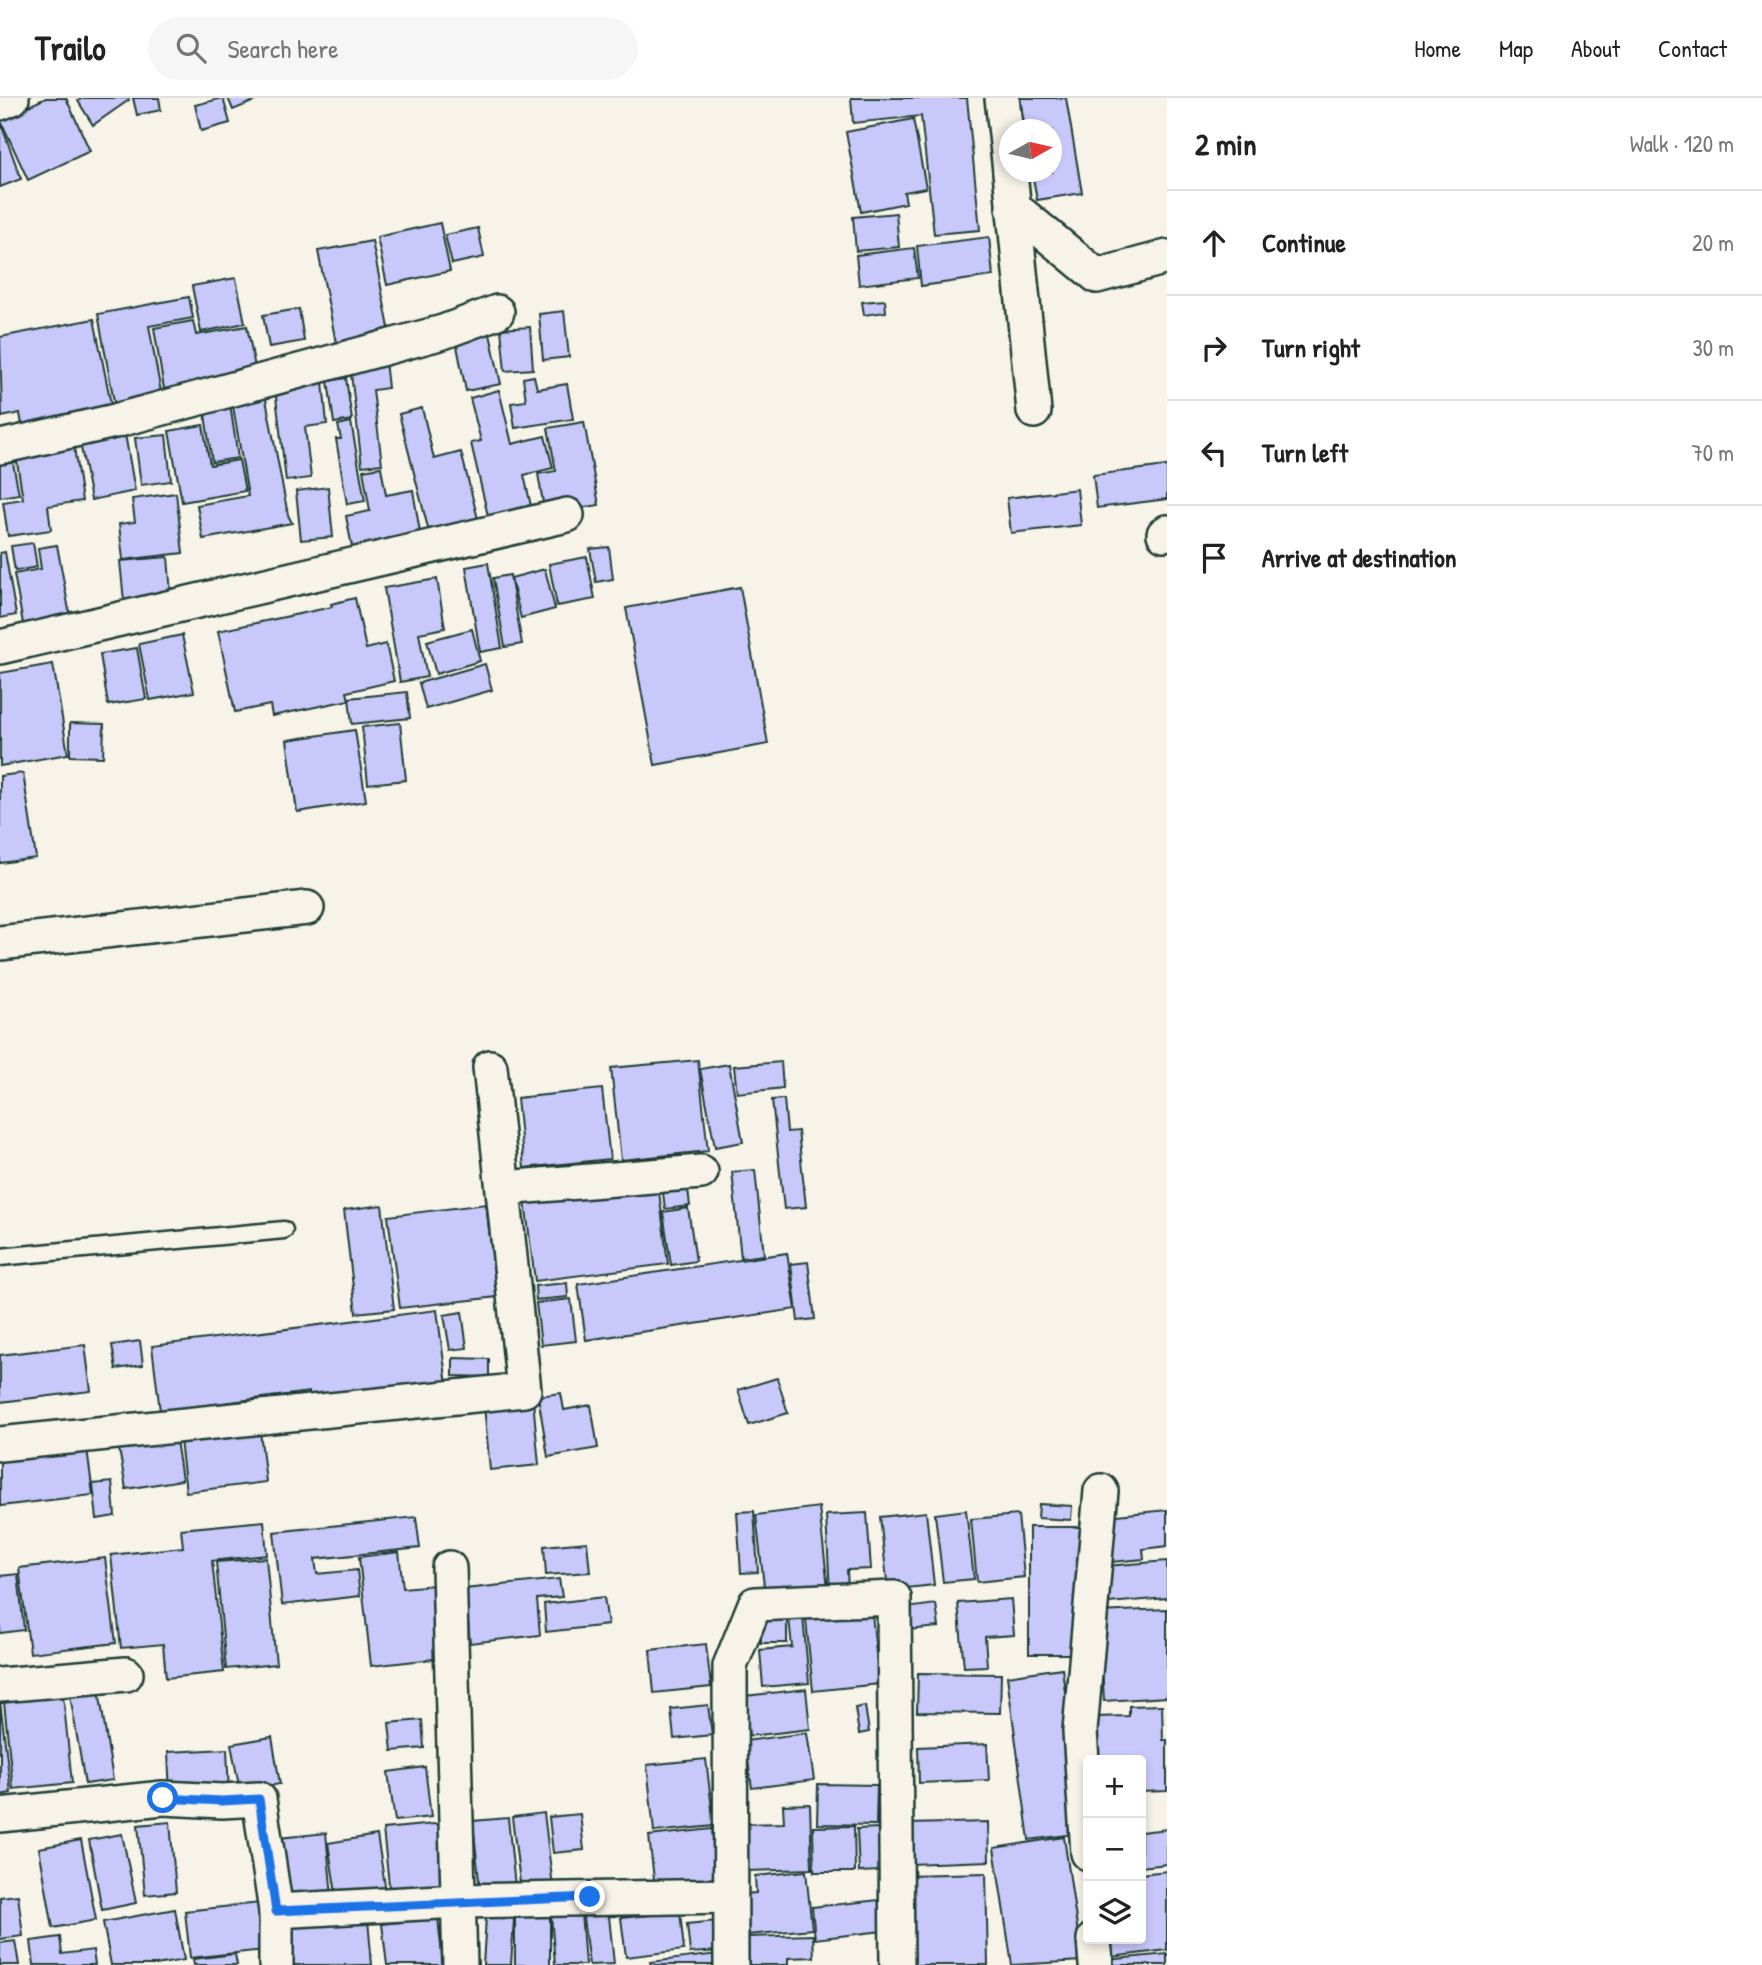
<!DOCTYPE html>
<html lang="en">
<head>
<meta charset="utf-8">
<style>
  :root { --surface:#fff; --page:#f6f6f6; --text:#222; --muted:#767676; --line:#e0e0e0 }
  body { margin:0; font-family:"Patrick Hand",sans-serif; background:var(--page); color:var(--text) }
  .controls { position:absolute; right:21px; bottom:21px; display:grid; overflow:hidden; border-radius:7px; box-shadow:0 4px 10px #0003 }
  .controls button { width:63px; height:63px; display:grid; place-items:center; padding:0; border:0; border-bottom:2px solid var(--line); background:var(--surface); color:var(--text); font:35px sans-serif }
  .compass { position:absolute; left:999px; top:21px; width:63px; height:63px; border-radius:50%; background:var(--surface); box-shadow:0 4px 10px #0003; rotate:82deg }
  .stop { position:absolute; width:21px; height:21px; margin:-16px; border:5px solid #1a73e8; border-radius:50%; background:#fff }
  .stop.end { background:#1a73e8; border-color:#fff; box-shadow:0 2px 7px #0008 }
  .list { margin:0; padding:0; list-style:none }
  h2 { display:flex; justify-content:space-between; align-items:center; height:91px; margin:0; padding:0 28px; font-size:30px }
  h2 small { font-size:23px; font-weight:400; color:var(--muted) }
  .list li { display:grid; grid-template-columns:46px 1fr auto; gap:21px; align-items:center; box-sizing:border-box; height:105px; padding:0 28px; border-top:2px solid var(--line) }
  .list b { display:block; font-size:26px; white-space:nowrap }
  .list em { font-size:23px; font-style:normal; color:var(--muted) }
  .icon { flex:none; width:38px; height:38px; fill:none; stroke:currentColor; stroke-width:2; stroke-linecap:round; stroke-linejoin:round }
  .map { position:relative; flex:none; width:1167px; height:1867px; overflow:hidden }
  header { display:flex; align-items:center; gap:42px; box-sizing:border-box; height:98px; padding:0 35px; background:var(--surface); border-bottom:2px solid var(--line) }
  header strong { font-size:33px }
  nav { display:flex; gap:38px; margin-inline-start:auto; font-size:24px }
  .search { width:490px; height:63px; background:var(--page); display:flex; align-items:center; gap:18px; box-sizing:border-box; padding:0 24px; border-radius:38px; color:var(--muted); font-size:26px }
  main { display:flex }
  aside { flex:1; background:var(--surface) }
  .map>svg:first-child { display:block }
  .building { fill:#c9c8fb; stroke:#1f3d34; stroke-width:2 }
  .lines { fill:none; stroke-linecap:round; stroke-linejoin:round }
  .service-casing { stroke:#1f3d34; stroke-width:21 }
  .minor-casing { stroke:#1f3d34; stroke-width:38 }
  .service { stroke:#f7f3e8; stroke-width:16 }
  .minor { stroke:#f7f3e8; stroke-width:33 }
  .route { stroke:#1a73e8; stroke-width:9 }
</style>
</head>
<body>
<header>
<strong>Trailo</strong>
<div class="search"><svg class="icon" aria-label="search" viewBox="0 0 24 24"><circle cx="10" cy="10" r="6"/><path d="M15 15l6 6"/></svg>Search here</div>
<nav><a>Home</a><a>Map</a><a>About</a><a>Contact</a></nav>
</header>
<main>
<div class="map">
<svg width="1167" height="1867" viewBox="0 0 1167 1867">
  <rect width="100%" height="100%" fill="#f7f3e8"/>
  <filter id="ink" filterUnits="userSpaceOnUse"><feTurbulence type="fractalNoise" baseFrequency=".0143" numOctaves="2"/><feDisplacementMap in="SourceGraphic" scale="14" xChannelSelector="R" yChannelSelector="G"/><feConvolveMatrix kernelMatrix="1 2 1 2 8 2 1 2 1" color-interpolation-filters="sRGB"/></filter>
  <g filter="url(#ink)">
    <g class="building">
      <polygon points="46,0 66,0 90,53 28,82 0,21"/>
      <polygon points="82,0 128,0 129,2 93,27 78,3"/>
      <polygon points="133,0 159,0 161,12 137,17"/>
      <polygon points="223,0 230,25 201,33 195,7"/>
      <polygon points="228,0 256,0 257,2 233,12"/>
      <polygon points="851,0 967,0 980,132 934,136 921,18 853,25"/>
      <polygon points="1020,0 1066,0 1082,95 1037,102 1032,74 1052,74 1052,32 1025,32"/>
      <polygon points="913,21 926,90 904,94 906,105 861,114 846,34"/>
      <polygon points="0,23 21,81 0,89"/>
      <polygon points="896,115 899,149 856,153 853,119"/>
      <polygon points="440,125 450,173 387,187 377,139"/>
      <polygon points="478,130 484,159 452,166 445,137"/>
      <polygon points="989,139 993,178 921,188 917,148"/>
      <polygon points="372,143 391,240 337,250 318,153"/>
      <polygon points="914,150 918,180 859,187 856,157"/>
      <polygon points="236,180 245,225 201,234 192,188"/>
      <polygon points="189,199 193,220 149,228 162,300 115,309 98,216"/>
      <polygon points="885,202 886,214 864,217 862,204"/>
      <polygon points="299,211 304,243 269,249 263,217"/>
      <polygon points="564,213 569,259 543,262 539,216"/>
      <polygon points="94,221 113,316 23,333 20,315 2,319 0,239"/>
      <polygon points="193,223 196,237 247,228 256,275 164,291 154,230"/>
      <polygon points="530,229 533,271 505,273 501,231"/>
      <polygon points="490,236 501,286 466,293 456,243"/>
      <polygon points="385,263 388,290 373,292 382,366 362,368 350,267"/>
      <polygon points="534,278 537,291 567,286 573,321 515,330 511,305 526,303 523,280"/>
      <polygon points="346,280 352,322 334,325 328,283"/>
      <polygon points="323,284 327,326 305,329 311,380 286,383 275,290"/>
      <polygon points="499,292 512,346 545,338 553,370 524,377 531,408 488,418 471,345 481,343 470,300"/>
      <polygon points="265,296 288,417 292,425 203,441 197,407 248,398 232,302"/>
      <polygon points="230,306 238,360 212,364 204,310"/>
      <polygon points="422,310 434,361 461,354 478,421 429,434 399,316"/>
      <polygon points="351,324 365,403 347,406 336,341 341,341 338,327"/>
      <polygon points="584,324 599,407 545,416 538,376 556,373 548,330"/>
      <polygon points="203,327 210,367 239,362 245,393 182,404 169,333"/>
      <polygon points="124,330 135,393 91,402 79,339"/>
      <polygon points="166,337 171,383 141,387 135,340"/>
      <polygon points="74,349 82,403 48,408 51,432 8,438 3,404 23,401 16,358"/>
      <polygon points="12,360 19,396 0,399 0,362"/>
      <polygon points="1167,368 1167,401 1097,410 1093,377"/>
      <polygon points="381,369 386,397 413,392 422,447 354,459 346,418 370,413 363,372"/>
      <polygon points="328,389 333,439 301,442 296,393"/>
      <polygon points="1077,391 1081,427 1011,435 1007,400"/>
      <polygon points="176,395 183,455 123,462 119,426 135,424 132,401"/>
      <polygon points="33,445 37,469 15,473 11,448"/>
      <polygon points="57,447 71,523 24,531 14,476 41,471 38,450"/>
      <polygon points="609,449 613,481 596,484 590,451"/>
      <polygon points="5,454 16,517 0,520 0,455"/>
      <polygon points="168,459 172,509 125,513 120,463"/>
      <polygon points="587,459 595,501 557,508 549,466"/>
      <polygon points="488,465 502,550 480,554 466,469"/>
      <polygon points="545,471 555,511 521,520 511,480"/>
      <polygon points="510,477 522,546 505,549 493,480"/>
      <polygon points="437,481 445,530 419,535 427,579 400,584 384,490"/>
      <polygon points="740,489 768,646 655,667 626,510"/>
      <polygon points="355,500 366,551 386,546 394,583 347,594 349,602 272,618 270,607 235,614 218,533 332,509 331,506"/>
      <polygon points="472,531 480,563 436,576 427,543"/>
      <polygon points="182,537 194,594 150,602 139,546"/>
      <polygon points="137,550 146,601 108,607 100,556"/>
      <polygon points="53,566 68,656 0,668 0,575"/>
      <polygon points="485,566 492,592 426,611 419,585"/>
      <polygon points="407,594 410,620 352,626 349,600"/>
      <polygon points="70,625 104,626 103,659 70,658"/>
      <polygon points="400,625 406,682 368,686 362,629"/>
      <polygon points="355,632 366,703 297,714 287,642"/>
      <polygon points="23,675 36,760 0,765 0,678"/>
      <polygon points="698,962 708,1053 621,1062 611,970"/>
      <polygon points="781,964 783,990 737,995 734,968"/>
      <polygon points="729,966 743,1044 715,1049 700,971"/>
      <polygon points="602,991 610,1061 524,1070 517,1000"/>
      <polygon points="784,1001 787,1034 798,1033 806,1109 784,1111 772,1002"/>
      <polygon points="755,1072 764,1157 741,1160 732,1074"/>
      <polygon points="687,1083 690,1108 665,1111 662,1086"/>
      <polygon points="658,1086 668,1166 535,1183 525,1103"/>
      <polygon points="486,1106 497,1199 400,1210 388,1118"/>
      <polygon points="382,1107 394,1211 356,1215 344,1112"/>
      <polygon points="688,1110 696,1163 671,1167 663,1114"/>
      <polygon points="787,1155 796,1211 586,1242 578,1186"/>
      <polygon points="808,1164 815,1221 798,1223 791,1166"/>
      <polygon points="567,1185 568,1199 536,1202 535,1188"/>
      <polygon points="571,1201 576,1243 541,1247 536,1205"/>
      <polygon points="437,1212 447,1287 310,1304 309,1294 160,1313 152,1248"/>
      <polygon points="462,1214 467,1250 450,1252 444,1217"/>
      <polygon points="140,1243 143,1267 116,1271 112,1247"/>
      <polygon points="85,1247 91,1293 0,1304 0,1257"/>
      <polygon points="453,1260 489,1261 489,1279 453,1278"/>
      <polygon points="777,1280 788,1315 749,1327 738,1292"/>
      <polygon points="561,1295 564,1312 591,1307 598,1350 548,1359 538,1298"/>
      <polygon points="533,1302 539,1367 490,1372 484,1307"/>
      <polygon points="260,1333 266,1384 186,1394 180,1342"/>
      <polygon points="176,1342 182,1382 126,1391 119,1351"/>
      <polygon points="87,1350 93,1397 0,1408 0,1360"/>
      <polygon points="112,1384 115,1418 97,1421 93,1386"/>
      <polygon points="1039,1406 1072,1408 1071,1422 1038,1420"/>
      <polygon points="819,1409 828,1490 765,1497 756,1417"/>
      <polygon points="966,1412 974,1481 943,1484 935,1416"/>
      <polygon points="1167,1412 1167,1448 1143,1451 1144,1461 1111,1464 1107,1418"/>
      <polygon points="754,1413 758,1474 741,1475 737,1414"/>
      <polygon points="926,1414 934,1487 888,1492 880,1419"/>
      <polygon points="867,1415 871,1471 847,1472 848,1492 830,1494 826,1417"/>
      <polygon points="1018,1417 1024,1479 977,1484 971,1421"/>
      <polygon points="416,1419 420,1450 315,1461 317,1476 357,1472 360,1498 282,1507 274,1434"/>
      <polygon points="264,1423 267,1457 212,1463 224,1574 166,1580 163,1546 121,1550 111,1457 183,1449 181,1431"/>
      <rect x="1029" y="1429" width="53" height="127"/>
      <polygon points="587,1444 590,1474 546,1477 544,1448"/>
      <polygon points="399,1454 403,1490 434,1487 442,1560 371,1568 359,1459"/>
      <polygon points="105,1460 116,1545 30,1555 19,1470"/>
      <polygon points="266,1460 276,1566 226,1571 216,1464"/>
      <polygon points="1167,1463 1167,1500 1109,1505 1106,1468"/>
      <polygon points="18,1476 24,1532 0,1535 0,1478"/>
      <polygon points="559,1481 562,1499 537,1501 540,1537 470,1545 465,1491"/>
      <polygon points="604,1499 608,1527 546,1534 544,1506"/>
      <polygon points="1011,1501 1014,1537 985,1539 987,1568 964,1569 958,1505"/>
      <polygon points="871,1505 879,1586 813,1593 805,1512"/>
      <polygon points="936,1506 939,1529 908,1532 906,1510"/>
      <polygon points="802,1508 809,1585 763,1589 760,1552 792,1549 788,1510"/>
      <polygon points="1167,1511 1167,1599 1104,1603 1099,1514"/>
      <polygon points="787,1512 787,1545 761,1545 761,1513"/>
      <polygon points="706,1546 711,1589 654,1595 650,1552"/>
      <polygon points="1062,1570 1083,1735 1029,1742 1007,1578"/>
      <polygon points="918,1575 1001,1576 1000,1615 917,1614"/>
      <polygon points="806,1591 810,1631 749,1638 745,1598"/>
      <polygon points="99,1592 113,1682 85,1686 70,1597"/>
      <polygon points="63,1597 72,1685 13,1691 4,1604"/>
      <polygon points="0,1603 11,1695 0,1697"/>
      <polygon points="708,1607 712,1637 674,1641 671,1611"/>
      <polygon points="1162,1607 1163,1642 1167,1642 1167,1693 1141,1694 1141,1662 1097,1662 1096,1619 1129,1618 1129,1608"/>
      <polygon points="865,1608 869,1634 859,1636 855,1610"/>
      <polygon points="422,1622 424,1650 392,1653 389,1625"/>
      <polygon points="807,1635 814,1682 752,1690 745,1643"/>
      <polygon points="272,1639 280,1686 240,1693 231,1646"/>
      <polygon points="987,1646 989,1682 919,1685 918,1649"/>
      <polygon points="227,1651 229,1695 170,1698 168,1654"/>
      <polygon points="706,1661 714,1728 654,1734 647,1667"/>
      <polygon points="425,1669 431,1719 395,1723 388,1674"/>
      <polygon points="818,1686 877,1687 876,1727 817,1726"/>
      <polygon points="810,1706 812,1771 746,1773 744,1726 784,1725 783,1707"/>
      <polygon points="544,1715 553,1789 521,1793 512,1719"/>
      <polygon points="580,1716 584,1752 553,1755 549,1719"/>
      <polygon points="508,1720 515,1789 480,1793 473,1723"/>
      <polygon points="170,1724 176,1794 145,1797 138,1727"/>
      <polygon points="988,1724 989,1763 909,1766 908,1726"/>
      <polygon points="445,1725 452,1790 390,1796 383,1731"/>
      <polygon points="854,1728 855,1774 814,1774 813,1729"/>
      <polygon points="878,1730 880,1773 859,1774 857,1731"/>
      <polygon points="712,1731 718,1782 655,1790 649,1738"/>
      <polygon points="1167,1731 1167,1766 1141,1769 1141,1734"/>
      <polygon points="326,1735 332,1799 286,1805 279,1740"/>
      <polygon points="122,1736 136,1805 102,1812 89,1742"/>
      <polygon points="377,1737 386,1794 337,1802 328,1745"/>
      <polygon points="1064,1739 1082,1863 1012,1867 994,1750"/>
      <polygon points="81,1742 96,1822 53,1830 39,1750"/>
      <polygon points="806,1773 812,1831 746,1837 742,1796 756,1795 755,1778"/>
      <polygon points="1167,1773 1167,1852 1111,1859 1108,1841 1141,1841 1141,1776"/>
      <polygon points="986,1775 988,1867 909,1867 907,1777"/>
      <polygon points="18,1797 23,1838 0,1841 0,1799"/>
      <polygon points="879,1802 882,1833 815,1841 812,1809"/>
      <polygon points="260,1805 265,1852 190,1860 185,1813"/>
      <polygon points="608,1809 614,1866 589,1867 582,1812"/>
      <polygon points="175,1811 184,1862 156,1867 111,1867 103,1824"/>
      <polygon points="581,1814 585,1867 555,1867 551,1816"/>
      <polygon points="680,1814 684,1852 626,1859 621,1820"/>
      <polygon points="515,1817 550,1818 550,1867 515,1867"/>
      <polygon points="486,1819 514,1821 511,1867 483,1867"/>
      <polygon points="438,1820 443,1867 387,1867 382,1826"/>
      <polygon points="368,1822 372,1867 284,1867 280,1830"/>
      <polygon points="717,1823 720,1853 690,1855 687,1826"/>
      <polygon points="813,1837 814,1859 788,1860 788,1867 748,1867 747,1839"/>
      <polygon points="60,1839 62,1856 93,1852 95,1867 34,1867 31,1843"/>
      <polygon points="15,1843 19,1867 0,1867 0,1845"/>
      <polygon points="235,1856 237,1867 194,1867 193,1861"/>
      <polygon points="718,1856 719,1867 651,1867 650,1864"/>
      <polygon points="1167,1856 1167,1867 1106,1867 1106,1862"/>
    </g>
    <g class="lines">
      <g class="service-casing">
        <polyline id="service" points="0,1159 284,1132"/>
      </g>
      <g class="minor-casing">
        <g id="minor">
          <polyline points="1002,0 1010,73"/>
          <polyline points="0,5 12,0"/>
          <polyline points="1010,74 1034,313"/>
          <polyline points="1013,109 1097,178 1167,159"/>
          <polyline points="0,349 115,323 443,234 497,214"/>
          <polyline points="1164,436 1167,434"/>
          <polyline points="0,549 567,417"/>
          <polyline points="0,845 307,810"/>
          <polyline points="504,1090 701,1074"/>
          <polyline points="0,1346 524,1292 490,969"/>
          <polyline points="449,1470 460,1867"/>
          <polyline points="0,1587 126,1576"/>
          <polyline points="0,1717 163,1700 222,1703 259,1701 276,1813"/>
          <polyline points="1088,1755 1080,1633 1101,1393"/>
          <polyline points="1094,1841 1096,1867"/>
          <polyline points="276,1867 276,1813 458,1803 730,1798"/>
          <polyline points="731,1867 730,1568 755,1506 894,1500 897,1867"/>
        </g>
      </g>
      <use href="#service" class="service"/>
      <use href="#minor" class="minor"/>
    </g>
  </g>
  <g class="lines" filter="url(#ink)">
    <polyline class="route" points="163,1700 222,1703 259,1701 276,1813 590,1799"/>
  </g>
</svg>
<div class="controls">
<button>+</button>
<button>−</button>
<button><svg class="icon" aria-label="layers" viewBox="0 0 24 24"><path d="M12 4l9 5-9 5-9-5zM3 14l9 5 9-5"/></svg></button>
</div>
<svg class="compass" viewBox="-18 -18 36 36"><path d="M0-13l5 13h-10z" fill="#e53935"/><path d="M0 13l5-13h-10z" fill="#767676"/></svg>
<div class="stop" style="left:163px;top:1700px"></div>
<div class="stop end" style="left:590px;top:1799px"></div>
</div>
<aside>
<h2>2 min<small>Walk · 120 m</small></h2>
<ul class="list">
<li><svg class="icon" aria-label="ahead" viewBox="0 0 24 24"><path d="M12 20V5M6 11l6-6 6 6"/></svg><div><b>Continue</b></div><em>20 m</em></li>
<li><svg class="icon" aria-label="right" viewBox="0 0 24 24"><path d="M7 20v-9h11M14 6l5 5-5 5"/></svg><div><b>Turn right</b></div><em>30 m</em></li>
<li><svg class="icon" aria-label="left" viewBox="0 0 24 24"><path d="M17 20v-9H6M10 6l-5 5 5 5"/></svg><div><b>Turn left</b></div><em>70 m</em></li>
<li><svg class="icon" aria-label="arrive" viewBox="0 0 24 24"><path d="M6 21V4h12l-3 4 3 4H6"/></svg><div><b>Arrive at destination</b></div></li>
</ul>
</aside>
</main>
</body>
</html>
